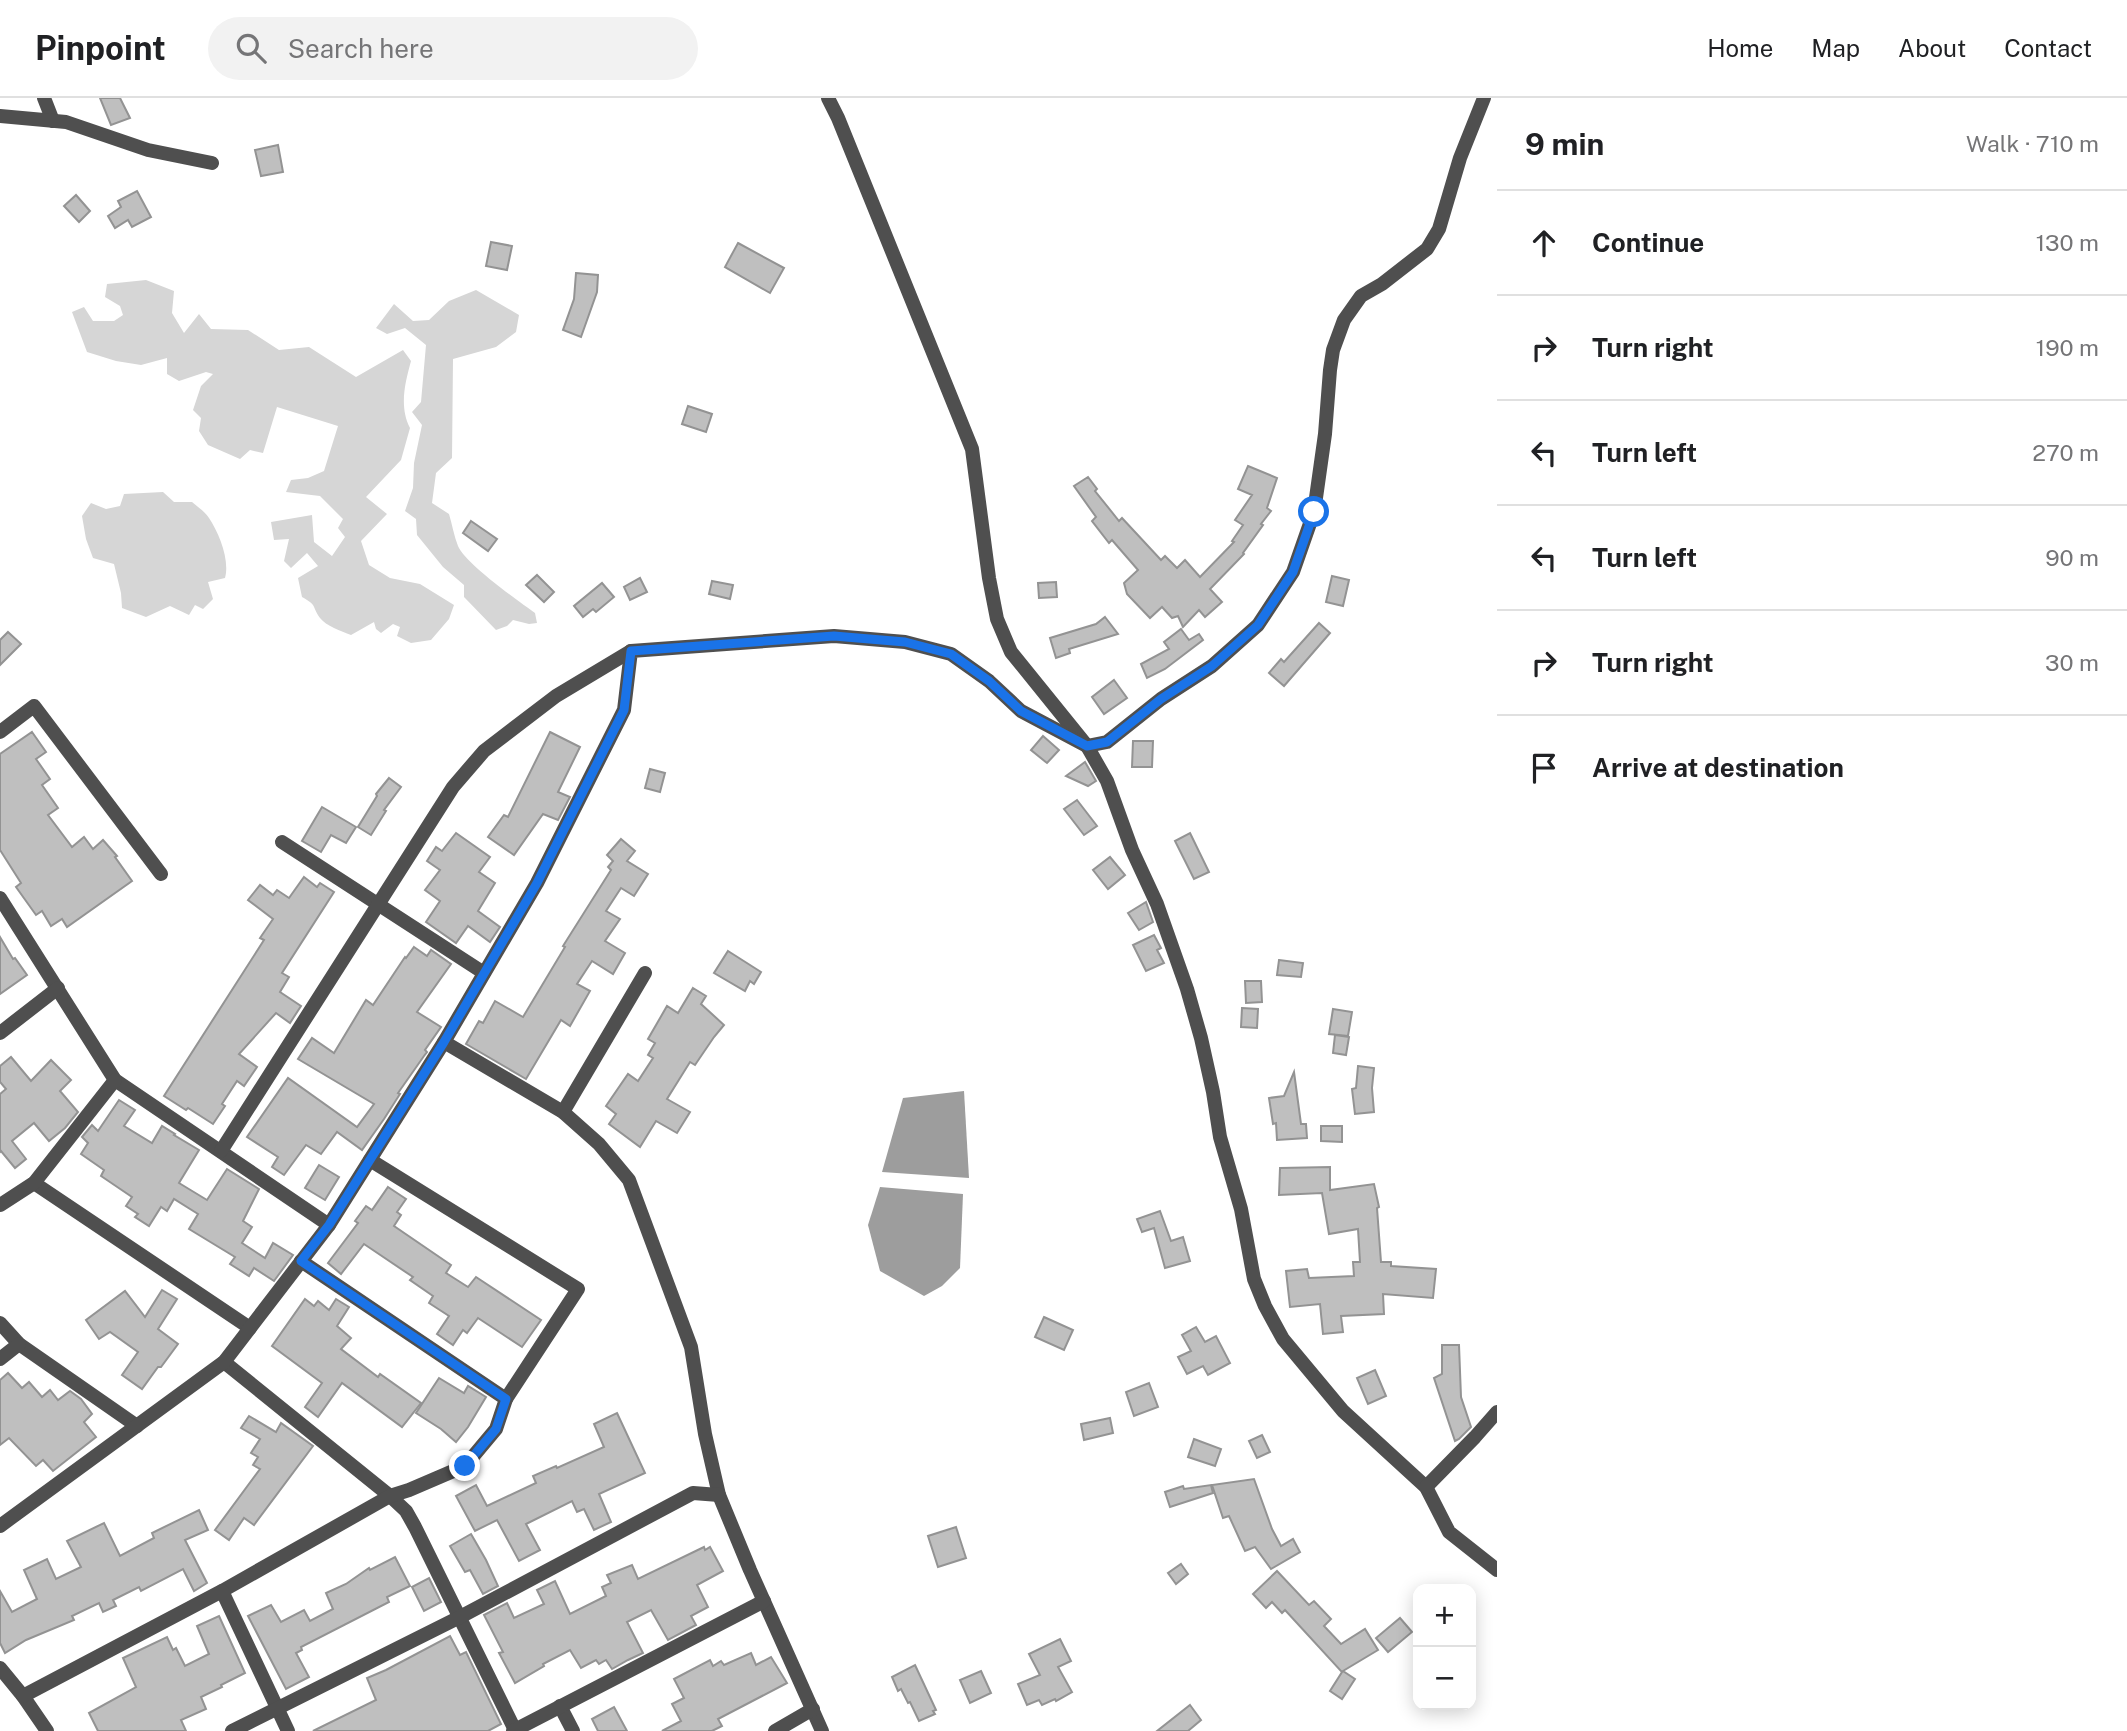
<!DOCTYPE html>
<html lang="en">
<head>
<meta charset="utf-8">
<style>
  :root { --surface:#fff; --page:#f2f2f2; --text:#202124; --muted:#757577; --line:#e0e0e0 }
  body { margin:0; font-family:"Public Sans",sans-serif; background:var(--page); color:var(--text) }
  .controls { position:absolute; right:21px; bottom:21px; display:grid; overflow:hidden; border-radius:14px; box-shadow:0 4px 18px #0003 }
  .controls button { width:63px; height:63px; display:grid; place-items:center; padding:0; border:0; border-bottom:2px solid var(--line); background:var(--surface); color:var(--text); font:35px sans-serif }
  .stop { position:absolute; width:21px; height:21px; margin:-16px; border:5px solid #1a73e8; border-radius:50%; background:#fff }
  .stop.end { background:#1a73e8; border-color:#fff; box-shadow:0 2px 7px #0008 }
  .list { margin:0; padding:0; list-style:none }
  h2 { display:flex; justify-content:space-between; align-items:center; height:91px; margin:0; padding:0 28px; font-size:30px }
  h2 small { font-size:23px; font-weight:400; color:var(--muted) }
  .list li { display:grid; grid-template-columns:46px 1fr auto; gap:21px; align-items:center; box-sizing:border-box; height:105px; padding:0 28px; border-top:2px solid var(--line) }
  .list b { display:block; font-size:26px; white-space:nowrap }
  .list em { font-size:23px; font-style:normal; color:var(--muted) }
  .icon { flex:none; width:38px; height:38px; fill:none; stroke:currentColor; stroke-width:2; stroke-linecap:round; stroke-linejoin:round }
  .map { position:relative; flex:none; width:1497px; height:1633px; overflow:hidden }
  header { display:flex; align-items:center; gap:42px; box-sizing:border-box; height:98px; padding:0 35px; background:var(--surface); border-bottom:2px solid var(--line) }
  header strong { font-size:33px }
  nav { display:flex; gap:38px; margin-inline-start:auto; font-size:24px }
  .search { width:490px; height:63px; background:var(--page); display:flex; align-items:center; gap:18px; box-sizing:border-box; padding:0 24px; border-radius:38px; color:var(--muted); font-size:26px }
  main { display:flex }
  aside { flex:1; background:var(--surface) }
  .map>svg:first-child { display:block }
  .green { fill:#d6d6d6 }
  .water { fill:#9d9d9d }
  .building { fill:#bfbfbf; stroke:#939393; stroke-width:2 }
  .lines { fill:none; stroke-linecap:round; stroke-linejoin:round }
  .street { stroke:#4f4f4f; stroke-width:14 }
  .route { stroke:#1a73e8; stroke-width:9 }
</style>
</head>
<body>
<header>
<strong>Pinpoint</strong>
<div class="search"><svg class="icon" aria-label="search" viewBox="0 0 24 24"><circle cx="10" cy="10" r="6"/><path d="M15 15l6 6"/></svg>Search here</div>
<nav><a>Home</a><a>Map</a><a>About</a><a>Contact</a></nav>
</header>
<main>
<div class="map">
<svg width="1497" height="1633" viewBox="0 0 1497 1633">
  <rect width="100%" height="100%" fill="#fff"/>
  <g class="green">
    <path d="M146,182L174,193L172,215L184,235L199,216L211,231L248,232L279,252L309,249L356,279L403,252L411,263C405,285 399,309 410,330L401,362L366,399L387,416L361,443L369,467L390,480L420,486L454,507L449,521L431,542L411,545L397,538L400,529L393,526L381,535L376,531L374,524L351,537C341,533 326,528 320,520C311,507 318,508 302,499L298,480L318,468L307,455L291,470L284,463L289,441L274,442L271,424L312,417L314,444L332,458L345,439L338,430L343,421L320,398L286,394L291,382L308,380L324,373L338,328L277,309L263,355L250,352L240,361L208,347L199,333L201,320L193,312L201,288L213,276L206,274L179,283L167,276V260L141,267L116,263L87,254L72,214L84,209L93,223H114L123,217L120,208L105,199L107,186Z"/>
    <path d="M476,192L519,217L516,234L496,249L453,261L452,360L436,375L432,405L449,416C452,426 454,438 458,448C465,465 518,503 535,515L537,525L529,526L513,522L507,528L496,532L464,499V487L443,469L417,437L416,421L405,413L413,390L414,365L422,327L412,314L421,304L426,247L405,230L387,236L376,230L394,206L413,223L429,222L449,203Z"/>
    <path d="M163,394L174,404H192C198,409 205,414 209,420C219,435 230,462 225,480L208,484L213,501L203,511L195,507L189,517L170,508L146,519L122,510L121,495L114,466L93,460L86,441L82,418L91,405L106,411L120,408L124,396Z"/>
  </g>
  <g class="water">
    <polygon points="964,993 969,1080 882,1074 903,1000"/>
    <polygon points="880,1089 963,1096 960,1170 942,1188 924,1198 880,1173 868,1127"/>
  </g>
  <g class="building">
    <polygon points="100,0 120,0 130,20 111,27"/>
    <polygon points="278,47 283,74 261,78 255,52"/>
    <polygon points="137,93 151,119 132,129 128,122 115,130 108,118 121,109 118,103"/>
    <polygon points="76,97 90,113 79,124 64,108"/>
    <polygon points="491,144 512,148 507,172 486,168"/>
    <polygon points="738,145 784,170 770,195 725,169"/>
    <polygon points="576,175 598,177 597,194 581,239 563,232 574,201"/>
    <polygon points="688,308 712,316 706,334 682,326"/>
    <polygon points="1248,368 1277,380 1267,410 1271,413 1261,426 1263,427 1243,455 1244,456 1210,491 1222,504 1205,519 1199,512 1183,529 1178,518 1172,520 1162,509 1150,520 1127,496 1124,485 1138,472 1112,442 1109,445 1092,423 1096,419 1074,388 1088,379 1097,391 1095,393 1119,423 1122,420 1161,462 1165,458 1177,470 1185,462 1200,479 1234,444 1232,443 1243,427 1235,422 1252,397 1238,391"/>
    <polygon points="471,423 497,441 488,453 463,435"/>
    <polygon points="537,477 554,494 544,504 526,487"/>
    <polygon points="1332,478 1349,482 1343,508 1326,504"/>
    <polygon points="640,480 647,494 630,502 624,489"/>
    <polygon points="712,483 733,487 730,501 709,496"/>
    <polygon points="1056,484 1057,499 1039,500 1038,485"/>
    <polygon points="602,485 614,499 596,514 593,511 583,519 574,508"/>
    <polygon points="1105,519 1118,536 1069,551 1070,555 1056,560 1050,540 1096,526"/>
    <polygon points="1319,525 1330,535 1284,588 1269,575 1281,561 1284,564"/>
    <polygon points="1181,531 1189,542 1199,536 1203,542 1165,571 1147,580 1141,566 1169,551 1164,544"/>
    <polygon points="8,534 21,546 0,567 0,542"/>
    <polygon points="1114,582 1127,600 1104,616 1092,599"/>
    <polygon points="32,634 46,654 36,661 50,681 42,687 58,710 48,717 72,749 84,739 93,751 103,742 117,758 115,759 132,783 67,829 62,821 51,828 42,813 36,817 16,789 21,785 0,752 0,656"/>
    <polygon points="550,634 580,649 558,694 570,699 558,722 543,716 514,757 488,739 504,717 508,719"/>
    <polygon points="1043,638 1059,652 1047,665 1031,652"/>
    <polygon points="1133,643 1153,643 1152,669 1132,669"/>
    <polygon points="1085,664 1096,683 1088,688 1066,678"/>
    <polygon points="650,671 665,675 660,694 645,690"/>
    <polygon points="389,680 401,689 384,712 386,713 371,737 358,729 377,698 376,696"/>
    <polygon points="1077,702 1097,728 1084,737 1064,711"/>
    <polygon points="322,709 356,729 346,745 331,737 321,754 302,743"/>
    <polygon points="456,735 490,759 479,774 495,785 478,813 500,829 490,844 468,828 456,845 426,824 440,803 425,792 440,772 427,763 436,749 442,753"/>
    <polygon points="1190,735 1209,774 1194,781 1175,743"/>
    <polygon points="621,741 635,753 627,763 648,776 634,798 621,790 606,813 620,821 605,843 625,855 613,876 592,863 577,886 590,893 570,928 561,922 526,981 466,946 479,923 483,925 495,903 523,919 565,849 563,848 611,772 608,769 613,763 607,757"/>
    <polygon points="1110,759 1125,777 1108,791 1093,772"/>
    <polygon points="304,779 317,789 320,785 334,794 282,875 289,879 280,894 301,908 290,925 276,915 239,956 257,969 244,988 237,983 222,1006 225,1008 213,1026 188,1010 186,1012 164,998 264,842 260,840 273,821 248,802 260,787 273,797 277,792 289,800"/>
    <polygon points="1146,804 1153,824 1139,832 1128,815"/>
    <polygon points="1154,837 1161,850 1157,852 1164,865 1146,873 1133,847"/>
    <polygon points="0,839 13,861 15,860 27,877 0,896"/>
    <polygon points="414,849 427,858 431,852 451,866 417,914 441,929 425,952 427,954 424,958 398,995 400,996 384,1021 362,1052 337,1034 321,1056 306,1047 284,1077 272,1069 278,1059 247,1039 288,980 357,1029 374,1006 298,961 312,940 334,955 366,902 373,907 405,859 406,860"/>
    <polygon points="728,853 761,874 754,886 750,883 745,893 714,875"/>
    <polygon points="1279,862 1303,865 1301,879 1277,877"/>
    <polygon points="1245,883 1261,883 1262,904 1246,905"/>
    <polygon points="693,890 706,898 701,906 724,927 714,939 695,967 690,964 667,1001 690,1014 677,1035 656,1023 640,1049 609,1026 616,1016 606,1008 628,976 638,983 653,960 648,957 655,945 648,941 667,908 678,915"/>
    <polygon points="1242,910 1258,911 1257,930 1241,929"/>
    <polygon points="1333,911 1352,914 1348,938 1329,936"/>
    <polygon points="1335,937 1349,939 1346,957 1333,955"/>
    <polygon points="11,959 31,983 51,962 71,982 60,993 78,1014 65,1030 49,1043 34,1025 12,1043 26,1061 15,1070 1,1053 0,1054 0,996 6,991 0,984 0,968"/>
    <polygon points="1358,968 1374,970 1372,990 1374,1014 1355,1016 1352,991 1356,990"/>
    <polygon points="1294,974 1301,1026 1306,1026 1307,1040 1277,1042 1276,1025 1273,1026 1269,1000 1284,998"/>
    <polygon points="119,1002 135,1012 124,1028 152,1045 162,1028 175,1036 174,1037 199,1052 179,1085 207,1102 227,1071 259,1091 243,1123 252,1129 242,1145 265,1160 273,1145 293,1157 274,1183 254,1170 249,1178 230,1166 235,1159 189,1131 198,1116 174,1101 167,1113 161,1109 149,1128 135,1119 138,1116 126,1108 132,1099 101,1078 104,1072 81,1056 88,1045 82,1039 92,1027 98,1033"/>
    <polygon points="1321,1028 1342,1028 1342,1044 1321,1043"/>
    <polygon points="319,1067 339,1079 325,1102 305,1090"/>
    <polygon points="1330,1069 1330,1092 1374,1086 1379,1109 1377,1110 1381,1164 1391,1164 1391,1168 1436,1171 1433,1200 1383,1196 1384,1216 1341,1218 1343,1234 1323,1236 1320,1206 1290,1209 1286,1173 1307,1171 1309,1180 1354,1178 1353,1164 1360,1164 1358,1131 1329,1136 1322,1095 1279,1097 1280,1070"/>
    <polygon points="388,1089 406,1101 397,1114 401,1117 394,1128 451,1167 446,1175 468,1189 476,1179 541,1222 522,1249 478,1220 467,1235 463,1232 453,1247 437,1236 449,1218 429,1205 433,1198 410,1182 413,1179 364,1146 341,1176 328,1165 358,1125 355,1123 366,1108 372,1112"/>
    <polygon points="1160,1113 1171,1143 1183,1139 1190,1163 1165,1170 1154,1130 1142,1134 1137,1121"/>
    <polygon points="162,1192 177,1201 158,1231 178,1246 161,1269 158,1269 142,1291 122,1277 138,1254 110,1234 99,1241 86,1222 125,1193 145,1219"/>
    <polygon points="305,1201 314,1208 318,1203 329,1212 336,1201 349,1209 337,1228 351,1240 341,1251 378,1279 380,1276 421,1305 402,1329 342,1285 318,1319 305,1309 322,1285 272,1248"/>
    <polygon points="1044,1219 1073,1232 1064,1252 1035,1239"/>
    <polygon points="1196,1229 1205,1244 1216,1238 1230,1265 1208,1277 1203,1268 1187,1276 1178,1259 1191,1253 1182,1237"/>
    <polygon points="1442,1247 1459,1247 1461,1299 1471,1329 1459,1341 1455,1343 1434,1280 1442,1276"/>
    <polygon points="1375,1272 1386,1298 1368,1306 1357,1280"/>
    <polygon points="8,1275 22,1290 29,1284 42,1299 50,1292 58,1302 70,1293 81,1301 92,1316 84,1324 96,1339 53,1373 43,1362 36,1368 9,1340 0,1347 0,1282"/>
    <polygon points="439,1280 464,1295 468,1288 486,1299 468,1329 456,1344 441,1331 416,1315"/>
    <polygon points="1149,1285 1158,1309 1134,1318 1126,1294"/>
    <polygon points="617,1315 645,1375 599,1396 611,1424 594,1432 584,1411 577,1414 572,1403 526,1426 540,1452 519,1463 497,1422 475,1433 456,1398 476,1387 487,1408 536,1385 533,1378 556,1368 557,1370 604,1349 594,1326"/>
    <polygon points="249,1318 276,1334 281,1325 313,1348 254,1427 244,1420 229,1442 215,1432 260,1371 253,1367 258,1359 251,1355 260,1341 241,1330"/>
    <polygon points="1110,1320 1113,1335 1084,1342 1081,1326"/>
    <polygon points="1262,1337 1270,1354 1257,1360 1249,1343"/>
    <polygon points="1194,1341 1221,1351 1215,1368 1188,1359"/>
    <polygon points="1254,1381 1272,1431 1281,1448 1293,1441 1300,1454 1271,1471 1255,1449 1245,1453 1229,1418 1223,1420 1212,1387"/>
    <polygon points="1211,1387 1213,1395 1170,1409 1165,1394 1183,1388 1184,1391"/>
    <polygon points="199,1412 208,1432 185,1442 207,1485 194,1493 183,1471 141,1493 139,1489 113,1502 116,1508 103,1514 99,1505 72,1518 74,1522 26,1542 5,1555 0,1545 0,1493 12,1514 37,1501 24,1472 47,1461 56,1481 81,1469 67,1443 104,1425 120,1458 154,1440 152,1435"/>
    <polygon points="956,1429 966,1460 938,1469 928,1438"/>
    <polygon points="471,1436 486,1462 498,1488 483,1496 470,1472 465,1474 450,1448"/>
    <polygon points="704,1449 705,1452 710,1449 723,1473 697,1487 708,1509 691,1518 696,1527 668,1542 651,1512 627,1524 643,1555 628,1562 612,1571 606,1562 599,1566 596,1562 581,1570 570,1552 543,1566 544,1568 515,1585 499,1555 503,1554 484,1517 507,1505 514,1520 544,1506 537,1492 555,1483 570,1516 606,1498 602,1489 611,1485 607,1477 632,1467 638,1481"/>
    <polygon points="395,1459 410,1488 387,1499 389,1504 301,1549 302,1552 296,1555 309,1579 286,1591 248,1518 271,1507 281,1524 304,1512 310,1523 333,1511 326,1495 346,1486 369,1470 370,1472"/>
    <polygon points="1181,1466 1188,1476 1176,1486 1168,1475"/>
    <polygon points="1277,1473 1309,1507 1314,1503 1331,1521 1324,1528 1341,1546 1365,1531 1378,1552 1343,1573 1355,1581 1342,1601 1330,1593 1342,1574 1285,1512 1282,1515 1272,1504 1266,1510 1253,1496"/>
    <polygon points="429,1480 441,1504 424,1513 412,1489"/>
    <polygon points="219,1518 245,1575 221,1587 222,1589 201,1599 206,1611 181,1622 186,1633 98,1633 89,1615 136,1589 123,1560 167,1539 173,1552 176,1550 185,1568 209,1556 197,1528"/>
    <polygon points="1400,1520 1412,1534 1388,1554 1376,1540"/>
    <polygon points="450,1538 460,1557 466,1554 501,1626 488,1633 313,1633 376,1602 367,1580 386,1572"/>
    <polygon points="1060,1541 1071,1563 1058,1569 1072,1594 1056,1603 1055,1601 1042,1607 1039,1602 1027,1607 1018,1586 1040,1577 1029,1556"/>
    <polygon points="751,1555 756,1567 771,1559 787,1585 718,1621 722,1628 712,1633 662,1633 681,1623 672,1606 684,1600 674,1581 710,1562 713,1568 721,1563 724,1567"/>
    <polygon points="915,1567 936,1612 933,1613 935,1616 919,1623 910,1604 908,1605 901,1591 898,1593 892,1579"/>
    <polygon points="981,1573 991,1595 970,1605 960,1582"/>
    <polygon points="1190,1607 1201,1622 1188,1633 1157,1633"/>
    <polygon points="614,1609 627,1633 598,1633 592,1621"/>
  </g>
  <g class="lines">
    <g class="street">
      <polyline points="44,0 53,23"/>
      <polyline points="828,0 838,20 972,351 989,480 997,521 1011,554 1087,648 1107,683 1132,752 1157,806 1187,891 1201,940 1213,994 1220,1039 1241,1111 1254,1181 1265,1208 1283,1241 1343,1313 1426,1389 1449,1434 1497,1472"/>
      <polyline points="0,18 66,24 148,52 212,65"/>
      <polyline points="0,634 34,608 161,776"/>
      <polyline points="282,744 484,875"/>
      <polyline points="0,800 115,982 329,1127"/>
      <polyline points="0,935 58,890"/>
      <polyline points="444,944 563,1014 599,1046 629,1082 691,1249 705,1336 719,1397 750,1472 822,1633"/>
      <polyline points="563,1014 645,875"/>
      <polyline points="221,1053 453,689 484,653 556,598 631,553"/>
      <polyline points="370,1062 578,1191 506,1301"/>
      <polyline points="34,1085 250,1230"/>
      <polyline points="0,1107 34,1085 115,982"/>
      <polyline points="0,1225 19,1246 137,1328"/>
      <polyline points="0,1261 19,1246"/>
      <polyline points="224,1264 390,1398 406,1413 415,1429 515,1632"/>
      <polyline points="1426,1389 1475,1339 1497,1314"/>
      <polyline points="0,1428 224,1264 329,1127 444,944 537,785 624,612 631,553 834,538 905,544 951,556 989,583 1021,613 1087,648 1107,644 1161,601 1212,568 1258,527 1293,474 1314,414 1325,336 1330,272 1333,252 1344,222 1361,198 1382,186 1427,151 1439,131 1460,60 1484,0"/>
      <polyline points="222,1493 390,1398 409,1392 465,1368 496,1331 506,1301 301,1163"/>
      <polyline points="0,1570 23,1598 47,1633"/>
      <polyline points="23,1598 222,1493 288,1633"/>
      <polyline points="560,1608 573,1633"/>
      <polyline points="232,1633 460,1519 693,1395 719,1397"/>
      <polyline points="513,1633 764,1503"/>
      <polyline points="775,1633 813,1611"/>
    </g>
  </g>
  <g class="lines">
    <polyline class="route" points="465,1368 496,1331 506,1301 301,1163 329,1127 444,944 537,785 624,612 631,553 834,538 905,544 951,556 989,583 1021,613 1087,648 1107,644 1161,601 1212,568 1258,527 1293,474 1314,414"/>
  </g>
</svg>
<div class="controls">
<button>+</button>
<button>−</button>
</div>
<div class="stop" style="left:1314px;top:414px"></div>
<div class="stop end" style="left:465px;top:1368px"></div>
</div>
<aside>
<h2>9 min<small>Walk · 710 m</small></h2>
<ul class="list">
<li><svg class="icon" aria-label="ahead" viewBox="0 0 24 24"><path d="M12 20V5M6 11l6-6 6 6"/></svg><div><b>Continue</b></div><em>130 m</em></li>
<li><svg class="icon" aria-label="right" viewBox="0 0 24 24"><path d="M7 20v-9h11M14 6l5 5-5 5"/></svg><div><b>Turn right</b></div><em>190 m</em></li>
<li><svg class="icon" aria-label="left" viewBox="0 0 24 24"><path d="M17 20v-9H6M10 6l-5 5 5 5"/></svg><div><b>Turn left</b></div><em>270 m</em></li>
<li><svg class="icon" aria-label="left" viewBox="0 0 24 24"><path d="M17 20v-9H6M10 6l-5 5 5 5"/></svg><div><b>Turn left</b></div><em>90 m</em></li>
<li><svg class="icon" aria-label="right" viewBox="0 0 24 24"><path d="M7 20v-9h11M14 6l5 5-5 5"/></svg><div><b>Turn right</b></div><em>30 m</em></li>
<li><svg class="icon" aria-label="arrive" viewBox="0 0 24 24"><path d="M6 21V4h12l-3 4 3 4H6"/></svg><div><b>Arrive at destination</b></div></li>
</ul>
</aside>
</main>
</body>
</html>
